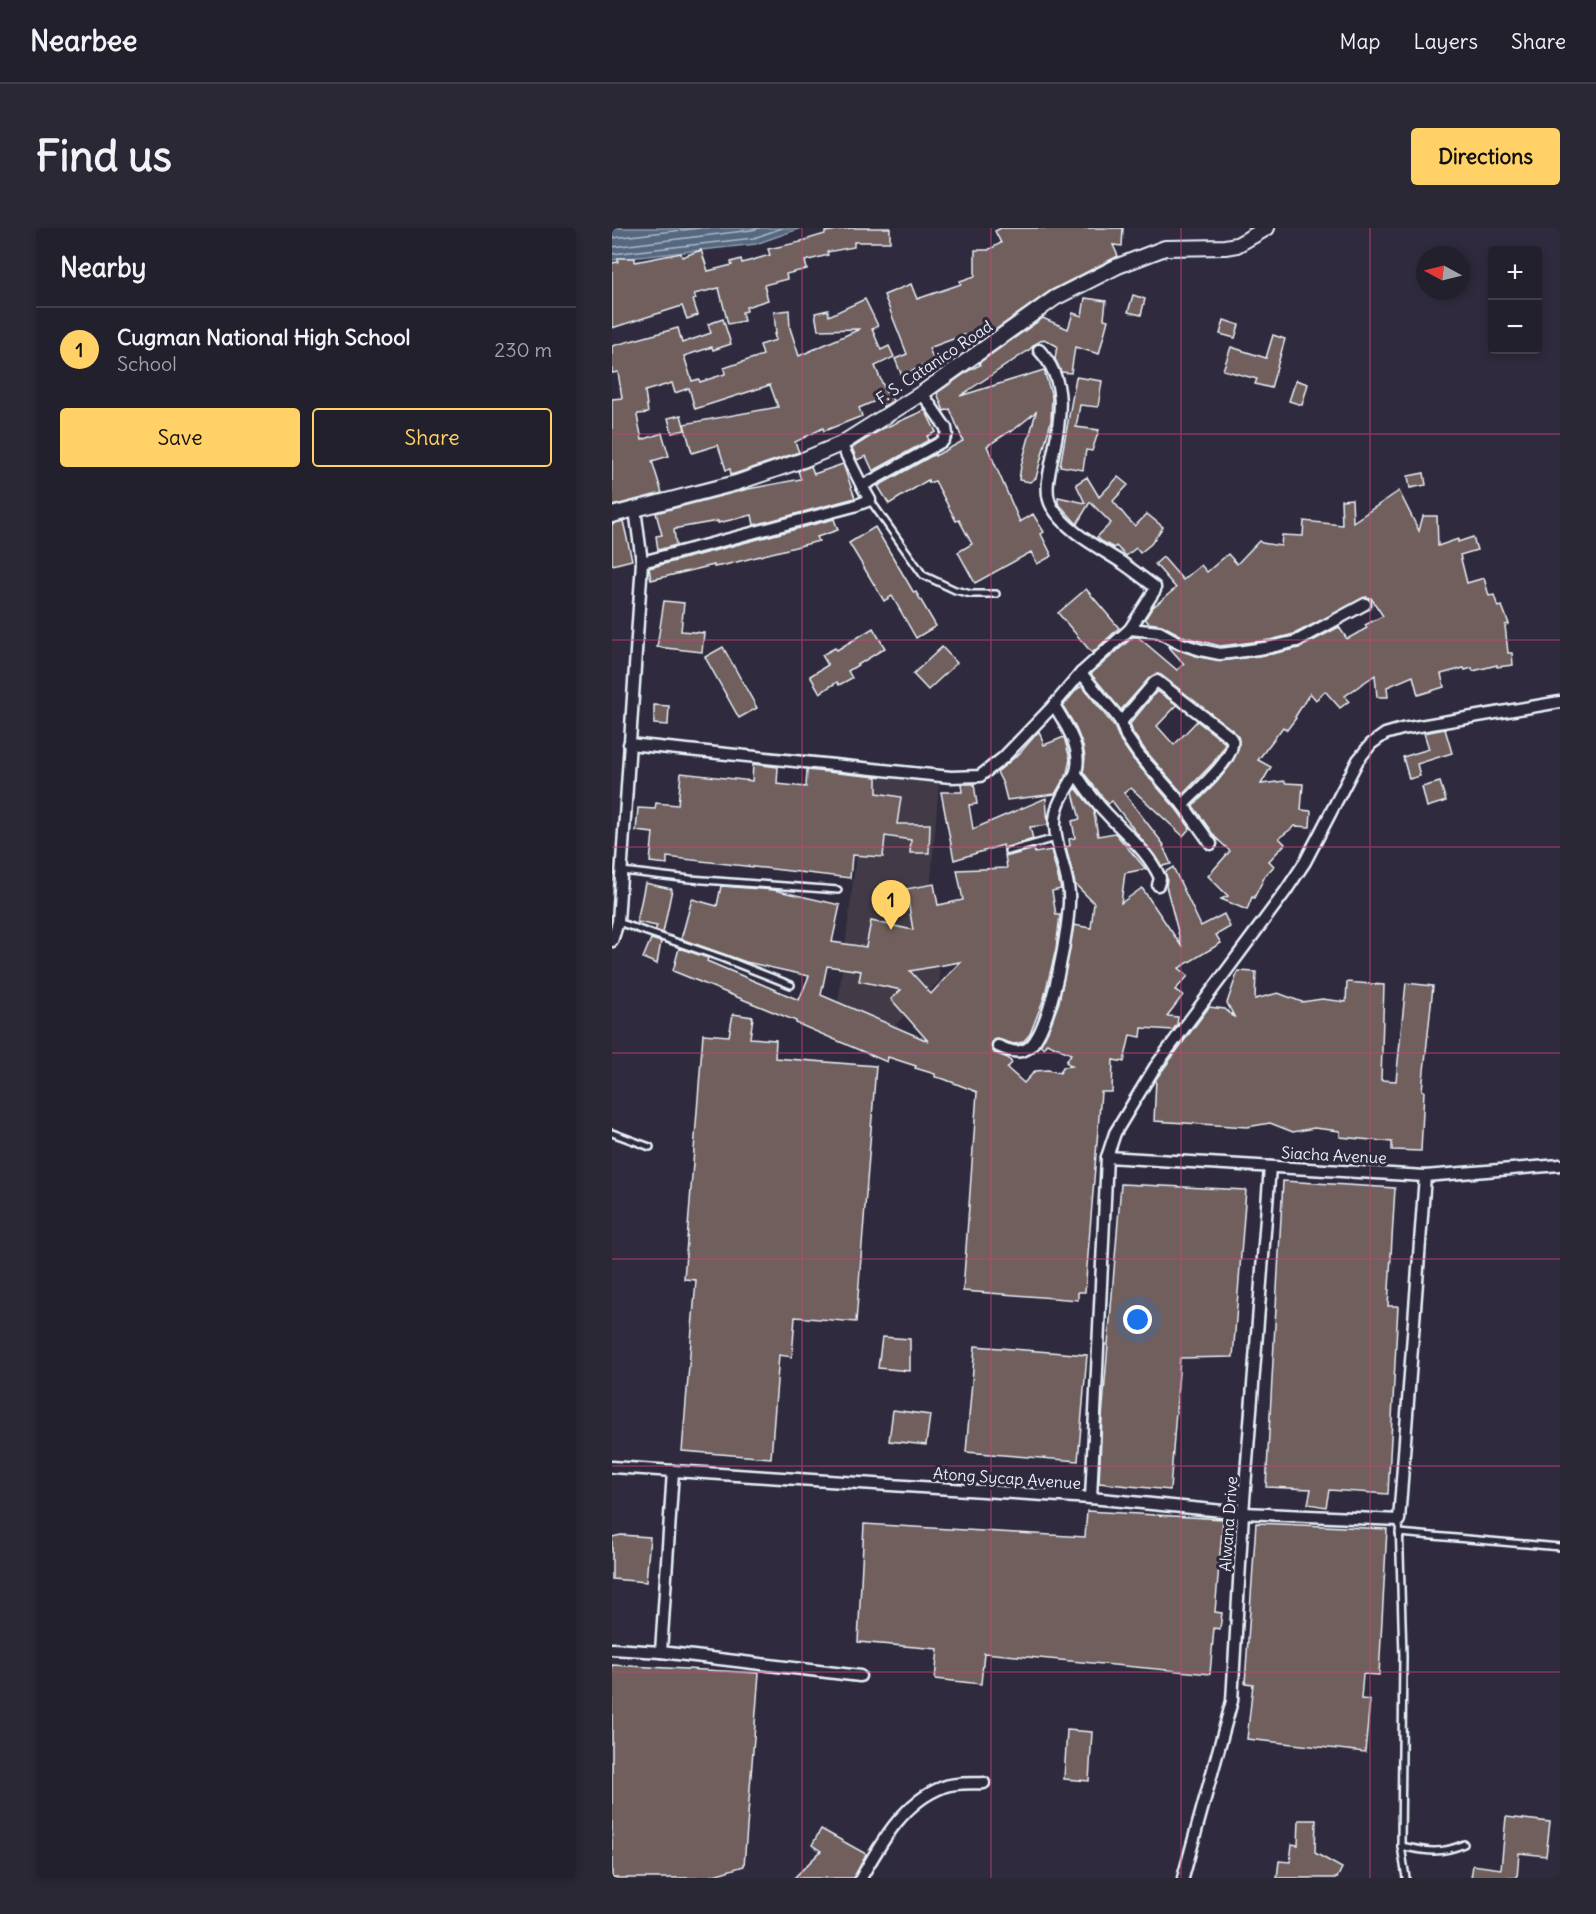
<!DOCTYPE html>
<html lang="en">
<head>
<meta charset="utf-8">
<style>
  :root { --surface:#23202e; --page:#2b2836; --text:#f1f3f6; --muted:#a3a3aa; --line:#403e4a; --accent:#ffd166 }
  body { margin:0; font-family:Delius,sans-serif; background:var(--page); color:var(--text) }
  .controls { position:absolute; right:18px; top:18px; display:grid; overflow:hidden; border-radius:6px; box-shadow:0 3px 9px #0003 }
  .controls button { width:54px; height:54px; display:grid; place-items:center; padding:0; border:0; border-bottom:2px solid var(--line); background:var(--surface); color:var(--text); font:30px sans-serif }
  .compass { position:absolute; left:804px; top:18px; width:54px; height:54px; border-radius:50%; background:var(--surface); box-shadow:0 3px 9px #0003; rotate:277deg }
  .you { position:absolute; left:526px; top:1092px; width:21px; height:21px; margin:-15px; border:4px solid #fff; border-radius:50%; background:#1a73e8; box-shadow:0 0 0 9px #1a73e833 }
  .badge { display:grid; place-items:center; width:39px; height:39px; border-radius:50%; background:var(--accent); color:#111; font-size:20px; font-weight:700 }
  .pin { position:absolute; translate:-50% -50px; filter:drop-shadow(0 2px 3px #0008) }
  .pin::after { content:''; position:absolute; top:32px; width:21px; height:18px; background:inherit; clip-path:polygon(0 0,100% 0,50% 100%) }
  .list { margin:0; padding:0; list-style:none }
  h2 { display:flex; justify-content:space-between; align-items:center; height:78px; margin:0; padding:0 24px; font-size:26px }
  h2 small { font-size:20px; font-weight:400; color:var(--muted) }
  .list li { display:grid; grid-template-columns:39px 1fr auto; gap:18px; align-items:center; box-sizing:border-box; height:84px; padding:0 24px; border-top:2px solid var(--line) }
  .list b { display:block; font-size:22px; white-space:nowrap }
  .list p { margin:0; font-size:20px; white-space:nowrap; color:var(--muted) }
  .list em { font-size:20px; font-style:normal; color:var(--muted) }
  .actions { display:flex; gap:12px; padding:18px 24px }
  .actions a { flex:1; padding:14px 0; border:2px solid var(--accent); border-radius:6px; text-align:center; font-size:21px; color:var(--accent) }
  .actions .main { background:var(--accent); color:#111 }
  .map { position:relative; flex:none; width:948px; height:1650px; overflow:hidden; border-radius:6px }
  header { display:flex; align-items:center; gap:36px; box-sizing:border-box; height:84px; padding:0 30px; background:var(--surface); border-bottom:2px solid var(--line) }
  header strong { font-size:28px }
  nav { display:flex; gap:33px; margin-inline-start:auto; font-size:21px }
  .intro { display:flex; align-items:center; justify-content:space-between; box-sizing:border-box; height:144px; padding:0 36px }
  h1 { margin:0; font-size:42px }
  .button { padding:15px 27px; border-radius:6px; background:var(--accent); color:#111; font-size:21px; font-weight:700 }
  main { display:flex; gap:36px; padding:0 36px }
  aside { flex:1; background:var(--surface); border-radius:6px; box-shadow:0 3px 9px #0003 }
  .map>svg:first-child { display:block }
  .built { fill:#423a47 }
  .water { fill:#54677f; stroke:#8f9eaf; stroke-width:1.5 }
  .lines { fill:none; stroke-linecap:round; stroke-linejoin:round }
  .shore { stroke:#adbac8; stroke-width:1.5 }
  .building { fill:#705f5d; stroke:#e8f1f8; stroke-width:1.5; fill-rule:evenodd }
  .service-casing { stroke:#e8f1f8; stroke-width:10 }
  .minor-casing { stroke:#e8f1f8; stroke-width:15 }
  .tertiary-casing { stroke:#e8f1f8; stroke-width:18 }
  .service { stroke:#2f2a3d; stroke-width:5 }
  .minor { stroke:#2f2a3d; stroke-width:10 }
  .tertiary { stroke:#2f2a3d; stroke-width:14 }
  .grid { fill:none; stroke:#ca437a; stroke-width:1.5; stroke-opacity:0.55 }
  .labels { text-anchor:middle; dominant-baseline:central; stroke-width:6; stroke-linejoin:round; paint-order:stroke }
  .street-label { font-size:16px; fill:#e8f1f8; stroke:#2f2a3d }
</style>
</head>
<body>
<header>
<strong>Nearbee</strong>
<nav><a>Map</a><a>Layers</a><a>Share</a></nav>
</header>
<div class="intro"><h1>Find us</h1><a class="button">Directions</a></div>
<main>
<aside>
<h2>Nearby<small></small></h2>
<ul class="list">
<li><span class="badge">1</span><div><b>Cugman National High School</b><p>School</p></div><em>230 m</em></li>
</ul>
<div class="actions"><a class="main">Save</a><a>Share</a></div>
</aside>
<div class="map">
<svg width="948" height="1650" viewBox="0 0 948 1650">
  <rect width="100%" height="100%" fill="#2f2a3d"/>
  <filter id="ink" filterUnits="userSpaceOnUse"><feTurbulence type="fractalNoise" baseFrequency=".0167" numOctaves="2"/><feDisplacementMap in="SourceGraphic" scale="12" xChannelSelector="R" yChannelSelector="G"/><feConvolveMatrix kernelMatrix="1 2 1 2 8 2 1 2 1" color-interpolation-filters="sRGB"/></filter>
  <g filter="url(#ink)">
    <polygon class="built" points="254,549 327,554 319,652 328,752 280,800 226,775"/>
    <polygon class="water" points="0,0 189,0 144,16 0,32"/>
    <g class="lines">
      <g class="shore">
        <polyline points="0,10 88,0"/>
        <polyline points="0,19 140,2 147,0"/>
        <polyline points="0,26 142,10 170,0"/>
      </g>
    </g>
    <g class="building">
      <polygon points="238,0 278,0 278,14 242,14 242,19 215,24 216,27 193,33 195,41 174,46 175,51 152,57 156,72 134,79 135,83 130,84 132,93 116,96 107,60 82,66 84,71 81,72 86,87 75,91 70,78 0,100 0,35 6,34 6,30 23,30 23,34 69,25 70,29 89,22 96,43 120,37 119,34 129,31 130,35 158,27 156,21 189,14 189,13 213,6 213,4"/>
      <polygon points="389,0 511,0 510,18 501,17 506,28 438,63 359,119 352,107 317,120 322,133 290,148 283,131 295,126 272,67 299,56 305,71 349,56 348,53 363,48 363,22 376,22 389,15 383,3"/>
      <polygon points="521,67 533,71 529,87 516,84"/>
      <polygon points="473,70 494,73 492,91 496,92 487,126 463,119 459,145 449,144 443,131 445,118 432,111 423,116 417,122 348,168 432,142 440,169 439,193 424,250 418,254 407,252 409,238 424,184 399,204 398,203 375,218 408,294 421,286 432,304 429,306 440,328 425,336 419,324 363,355 346,324 360,316 347,292 344,293 323,253 317,255 316,252 277,276 266,258 323,226 323,228 351,213 338,181 332,183 325,165 358,142 368,137 367,135 431,90 456,101 461,85 470,88"/>
      <polygon points="253,71 266,98 260,101 269,122 277,118 282,129 263,138 274,164 277,162 281,173 271,179 268,171 247,180 250,188 212,203 211,200 183,214 187,224 119,247 118,241 114,242 106,217 80,225 72,196 166,179 158,157 83,181 77,160 63,165 60,155 33,163 36,185 26,186 25,188 30,212 50,205 57,228 40,233 50,265 0,278 0,171 10,170 6,144 0,145 0,118 66,100 70,115 99,105 96,96 111,91 119,116 101,122 100,119 72,128 80,153 87,151 88,154 113,146 112,140 151,127 148,117 164,112 162,106 164,106 162,84 177,82 178,100 187,128 248,101 206,102 203,85 216,82 217,88"/>
      <polygon points="612,92 627,97 623,110 608,106"/>
      <polygon points="661,107 673,111 659,160 643,156 645,151 611,142 619,119 654,130"/>
      <polygon points="464,149 490,153 486,179 468,177 464,199 487,202 480,223 474,222 471,242 448,238"/>
      <polygon points="684,152 696,156 690,177 677,173"/>
      <polygon points="313,182 324,204 315,208 317,212 261,243 254,228 245,232 240,220 270,201"/>
      <polygon points="69,187 73,202 60,205 56,190"/>
      <polygon points="231,236 243,270 142,297 140,287 106,295 106,293 66,300 62,302 64,317 46,322 44,308 50,307 44,285 136,261 189,251 186,243 199,238 202,246"/>
      <polygon points="812,245 814,257 798,260 796,248"/>
      <polygon points="475,249 487,269 506,249 516,257 501,273 515,290 523,298 535,286 551,299 539,316 528,325 524,320 514,328 504,318 502,320 489,313 485,309 499,295 478,274 465,296 446,275 446,269 473,275 464,256"/>
      <polygon points="787,263 807,303 811,288 825,288 826,318 846,311 846,314 861,309 865,322 848,327 855,355 872,350 877,368 882,367 886,379 890,378 897,396 893,397 896,425 900,425 901,437 885,439 885,437 861,443 860,440 853,442 852,440 829,446 832,459 806,467 801,448 775,459 776,469 765,469 763,447 733,468 737,473 728,480 713,463 704,472 698,465 683,489 684,490 675,502 671,499 646,532 659,539 649,556 672,553 673,555 691,556 689,582 699,583 698,599 683,598 667,610 673,616 657,633 662,638 653,648 642,670 640,669 635,682 609,671 616,668 596,648 618,623 603,609 581,578 605,554 620,535 627,518 626,507 549,447 545,446 538,449 509,482 479,446 521,409 526,409 565,442 572,436 556,418 587,429 609,433 660,426 687,420 727,399 735,411 755,400 753,397 771,388 759,370 754,369 682,406 658,412 608,418 570,408 550,397 537,395 533,391 540,380 564,360 543,336 551,329 571,352 589,337 595,344 616,326 625,336 647,313 650,315 669,318 670,307 691,308 692,293 730,297 729,272 740,271 741,294"/>
      <polygon points="222,291 226,302 205,309 207,313 113,337 102,339 102,337 39,352 37,340"/>
      <polygon points="11,293 20,332 0,337 0,296"/>
      <polygon points="263,299 302,365 304,364 324,398 304,410 280,368 272,373 237,315"/>
      <polygon points="474,361 507,400 480,425 446,385"/>
      <polygon points="52,373 72,375 69,403 92,405 90,424 45,419"/>
      <polygon points="261,400 273,420 236,443 240,450 227,457 225,454 208,465 198,448 216,437 210,427 223,420 225,422"/>
      <polygon points="111,419 145,480 127,490 93,429"/>
      <polygon points="330,419 345,435 316,462 301,446"/>
      <polygon points="470,458 502,498 508,512 521,531 565,582 578,600 571,608 519,560 512,565 552,617 551,618 559,636 550,638 500,573 496,576 471,544 473,530 471,518 463,498 451,478 465,461"/>
      <polygon points="545,463 565,477 545,498 562,517 585,493 613,515 611,521 601,535 571,566 533,522 521,505 518,496"/>
      <polygon points="42,477 57,478 56,497 42,496"/>
      <polygon points="833,501 840,525 805,536 808,548 797,551 791,529 817,521 812,505"/>
      <polygon points="427,503 432,517 452,509 458,531 455,545 443,566 395,572 391,556 385,544 408,525"/>
      <polygon points="141,536 166,539 165,556 194,559 195,542 265,549 265,565 289,569 285,596 318,596 317,625 298,625 299,612 273,608 271,629 240,627 238,650 55,629 55,636 38,634 41,605 24,603 26,580 43,581 44,575 66,577 69,545 140,553"/>
      <polygon points="828,554 834,573 815,579 810,559"/>
      <polygon points="349,556 362,556 365,576 357,577 361,601 434,570 436,597 418,599 421,611 392,621 391,617 342,632 329,564 350,564"/>
      <path d="M464,560L483,584L482,585L486,608L503,605L534,641L513,645L509,675L530,660L570,719L554,658L555,651L553,644L561,639L589,698L612,686L618,699L604,707L609,715L567,740L576,748L563,762L571,767L555,788L566,789L565,796L561,802L530,800L529,809L518,807L512,834L501,832L500,864H489L473,1064H466V1072L351,1063L365,864L332,851L323,849V846L303,840L304,838L276,829L275,834L184,795V793L61,743L67,720L96,730L95,733L187,772L197,748L134,734L69,711L80,671L105,678L109,658L162,662L228,677L220,714L254,719L259,693L301,702L294,661L322,656L326,677L351,672L345,642L395,640L393,627L397,628L422,621L423,625L439,622L449,661L440,663L444,687H448L444,721L432,770L418,806L411,814L402,816L385,811L381,812L379,818L382,825L396,830L400,835L395,840L412,855L423,843L436,842L448,845L451,839L460,838L454,834L459,826L435,815L432,820L428,818L439,796L447,774L462,697L479,700L482,675L463,656L454,619L458,618L457,611L463,610L460,593L468,591L461,565ZM348,734L319,766L298,743ZM215,738L249,743L247,753L289,762L279,771L316,813L209,767Z"/>
      <polygon points="33,655 60,661 51,705 43,702 45,698 25,694"/>
      <polygon points="39,711 49,714 45,736 31,730"/>
      <polygon points="626,743 644,744 643,771 666,765 690,774 710,771 734,774 735,754 772,757 769,852 784,853 794,755 821,758 810,862 812,863 809,923 780,922 780,914 728,909 728,903 702,900 681,904 658,895 635,899 542,893 544,851 597,779 613,781 623,790 615,775"/>
      <polygon points="121,786 141,789 138,810 164,812 163,830 264,838 244,1094 183,1089 180,1129 167,1127 159,1230 70,1223 84,1052 72,1051 91,806 117,808"/>
      <polygon points="671,953 783,960 776,1078 786,1078 776,1266 717,1262 714,1279 696,1276 699,1261 654,1259"/>
      <polygon points="509,956 634,962 621,1129 568,1130 558,1262 487,1255 490,1190"/>
      <polygon points="270,1109 298,1111 298,1143 266,1140"/>
      <polygon points="363,1118 475,1127 466,1233 354,1224"/>
      <polygon points="281,1182 318,1187 314,1217 277,1213"/>
      <polygon points="475,1283 611,1291 603,1384 610,1385 608,1401 602,1400 598,1446 372,1425 369,1456 323,1451 326,1421 246,1414 252,1296 473,1309"/>
      <polygon points="644,1295 775,1301 767,1447 751,1446 749,1471 758,1472 753,1524 635,1511 641,1456 633,1455"/>
      <polygon points="9,1307 38,1309 34,1354 0,1351 0,1309"/>
      <polygon points="0,1437 147,1445 132,1638 92,1650 0,1650"/>
      <polygon points="455,1502 480,1504 477,1553 452,1551"/>
      <polygon points="894,1589 938,1594 934,1628 907,1625 905,1650 859,1650 861,1637 889,1641"/>
      <polygon points="687,1592 704,1592 703,1625 730,1640 725,1650 665,1650 667,1633 678,1634 680,1616 686,1617"/>
      <polygon points="209,1601 254,1626 242,1650 182,1650 209,1623 200,1617"/>
    </g>
    <g class="lines">
      <g class="service-casing">
        <g id="service">
          <polyline points="258,272 311,347 343,362 359,366 384,366"/>
          <polyline points="396,623 444,610"/>
          <polyline points="10,643 78,651 226,662"/>
          <polyline points="6,694 110,730 179,757"/>
          <polyline points="0,905 38,919"/>
          <polyline points="787,1292 791,1428 789,1618 794,1650"/>
          <polyline points="787,1305 948,1319"/>
          <path d="M789,1618C813,1623 828,1627 852,1616"/>
        </g>
      </g>
      <g class="minor-casing">
        <g id="minor">
          <polyline points="229,216 250,258 331,213 335,206 334,200 310,165"/>
          <polyline points="30,334 242,278 258,272 250,258"/>
          <polyline points="518,401 547,404 567,415 589,422 608,426 625,424 659,419 685,413 753,376"/>
          <polyline points="469,445 504,487 509,494 514,508 527,527 571,577 599,616"/>
          <path d="M509,494L542,455L545,453L617,508C620,512 621,512 620,517C619,534 583,564 571,577"/>
          <path d="M17,516L339,549L368,548L391,530L442,477L469,445L518,401L543,362V359C532,351 521,342 509,334C486,319 455,304 440,279C435,271 435,262 436,253C443,207 463,160 427,122"/>
          <path d="M464,546C474,561 484,575 496,587C515,607 537,625 548,650L546,657"/>
          <polyline points="0,713 6,694 30,334 23,281"/>
          <path d="M386,818C395,822 406,827 416,820C439,805 459,693 457,665C455,642 444,621 443,598C442,577 453,565 462,548C474,526 453,495 442,477"/>
          <polyline points="495,929 813,948 948,937"/>
          <polyline points="0,1239 479,1270 631,1285 787,1292 813,948"/>
          <polyline points="479,1270 495,929 503,905 543,839 673,664 693,634 746,532 759,516 773,506 790,501 948,474"/>
          <polyline points="0,1421 49,1424 248,1448"/>
          <polyline points="49,1424 61,1243"/>
          <path d="M249,1650C269,1615 291,1574 331,1559C343,1554 360,1556 372,1555"/>
          <polyline points="571,1650 620,1473 631,1285 658,939"/>
        </g>
      </g>
      <g class="tertiary-casing">
        <polyline id="tertiary" points="0,287 124,255 191,232 229,216 310,165 443,70 506,38 553,20 613,19 625,17 655,0"/>
      </g>
      <use href="#service" class="service"/>
      <use href="#minor" class="minor"/>
      <use href="#tertiary" class="tertiary"/>
    </g>
  </g>
  <path class="grid" d="M190,0V1650M379,0V1650M569,0V1650M758,0V1650M0,206H948M0,412H948M0,619H948M0,825H948M0,1031H948M0,1238H948M0,1444H948"/>
  <g class="labels">
    <g class="street-label">
      <text transform="translate(322 134) rotate(-34)">F. S. Catanico Road</text>
      <text transform="translate(722 927) rotate(3)">Siacha Avenue</text>
      <text transform="translate(395 1250) rotate(4)">Atong Sycap Avenue</text>
      <text transform="translate(616 1296) rotate(-86)">Alwana Drive</text>
    </g>
  </g>
</svg>
<div class="controls">
<button>+</button>
<button>−</button>
</div>
<svg class="compass" viewBox="-18 -18 36 36"><path d="M0-13l5 13h-10z" fill="#e53935"/><path d="M0 13l5-13h-10z" fill="#a3a3aa"/></svg>
<div class="you"></div>
<div class="pin badge" style="left:279px;top:702px">1</div>
</div>
</main>
</body>
</html>
